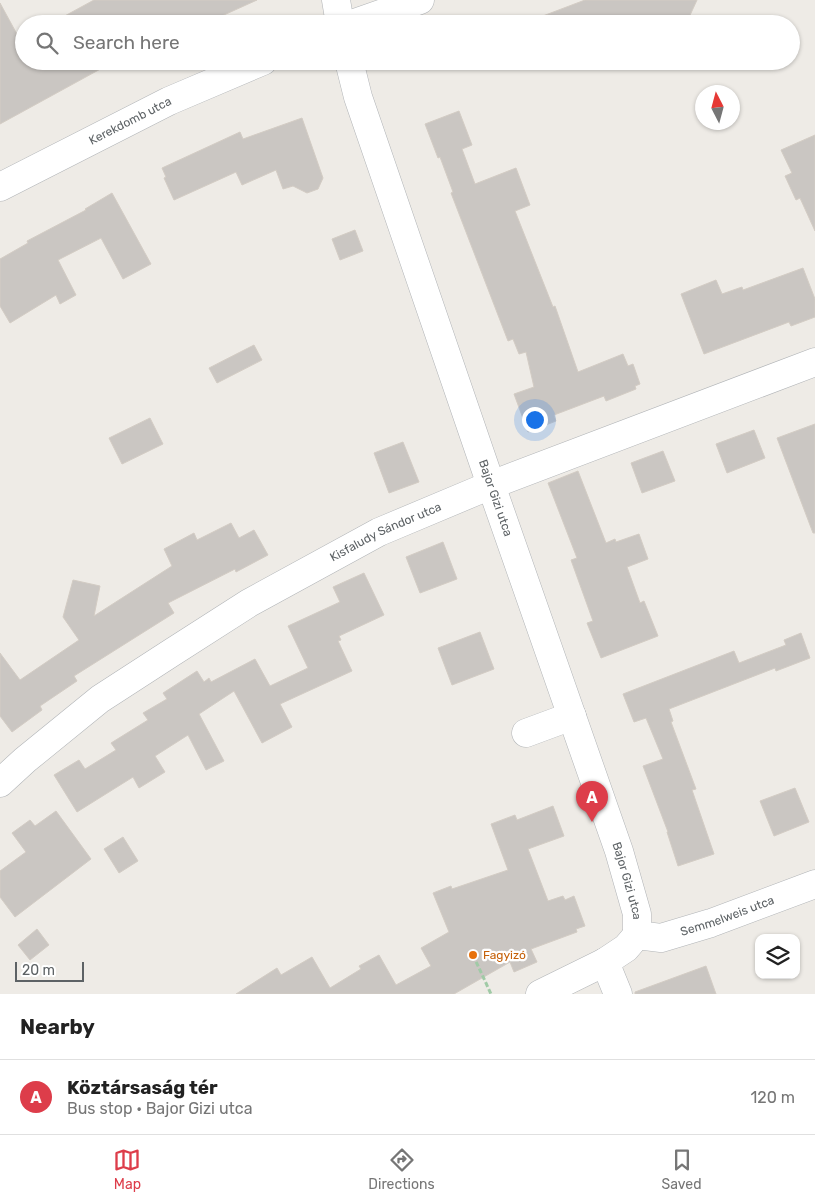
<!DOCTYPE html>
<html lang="en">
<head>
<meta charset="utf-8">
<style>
  :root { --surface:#fff; --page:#f6f6f6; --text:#222; --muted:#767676; --line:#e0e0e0; --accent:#dd3d4a }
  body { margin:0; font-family:Rubik,sans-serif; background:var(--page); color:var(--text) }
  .controls { position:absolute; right:15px; bottom:15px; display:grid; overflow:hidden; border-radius:10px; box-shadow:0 1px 4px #0004 }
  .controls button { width:45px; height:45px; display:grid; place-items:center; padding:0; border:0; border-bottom:1px solid var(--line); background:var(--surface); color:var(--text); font:25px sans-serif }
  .compass { position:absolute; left:695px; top:85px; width:45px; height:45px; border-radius:50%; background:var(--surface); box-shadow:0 1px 4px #0004; rotate:354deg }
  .scale { position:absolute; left:15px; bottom:12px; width:69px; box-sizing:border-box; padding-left:5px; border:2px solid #5d6265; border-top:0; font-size:14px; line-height:18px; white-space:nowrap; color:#5d6265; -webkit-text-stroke:4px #fff; paint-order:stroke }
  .you { position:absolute; left:534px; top:419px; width:18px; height:18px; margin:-12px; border:4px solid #fff; border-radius:50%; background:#1a73e8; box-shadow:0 0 0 8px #1a73e833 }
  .badge { display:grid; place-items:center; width:32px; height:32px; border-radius:50%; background:var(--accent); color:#fff; font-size:16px; font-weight:700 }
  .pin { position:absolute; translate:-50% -41px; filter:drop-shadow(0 1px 2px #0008) }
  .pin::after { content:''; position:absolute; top:26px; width:18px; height:15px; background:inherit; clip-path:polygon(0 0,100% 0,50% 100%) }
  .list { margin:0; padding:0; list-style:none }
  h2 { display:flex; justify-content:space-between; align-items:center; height:65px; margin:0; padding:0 20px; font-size:21px }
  h2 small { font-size:16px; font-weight:400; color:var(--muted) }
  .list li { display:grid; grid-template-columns:32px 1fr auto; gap:15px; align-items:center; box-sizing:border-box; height:75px; padding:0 20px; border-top:1px solid var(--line) }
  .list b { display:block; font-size:19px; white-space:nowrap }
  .list p { margin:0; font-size:16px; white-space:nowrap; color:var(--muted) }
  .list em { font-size:16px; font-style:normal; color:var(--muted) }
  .icon { flex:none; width:28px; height:28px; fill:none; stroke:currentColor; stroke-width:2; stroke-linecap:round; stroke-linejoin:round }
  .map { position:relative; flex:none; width:815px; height:994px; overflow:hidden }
  .search { position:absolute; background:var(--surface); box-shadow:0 1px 4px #0004; left:15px; right:15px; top:15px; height:55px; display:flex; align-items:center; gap:12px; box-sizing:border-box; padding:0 18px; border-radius:28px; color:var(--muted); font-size:19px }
  .sheet { height:140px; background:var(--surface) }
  nav { display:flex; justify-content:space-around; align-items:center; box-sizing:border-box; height:70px; border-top:1px solid var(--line); background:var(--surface); font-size:14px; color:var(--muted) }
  nav a { display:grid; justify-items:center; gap:2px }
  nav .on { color:var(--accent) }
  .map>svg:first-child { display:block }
  .building { fill:#cac6c2; stroke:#d3ccc4 }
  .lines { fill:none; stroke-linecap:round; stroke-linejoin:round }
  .minor-casing { stroke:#b1b4b7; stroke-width:29 }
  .path { stroke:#a0caa6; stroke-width:3; stroke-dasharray:5 2.5; stroke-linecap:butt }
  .minor { stroke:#fff; stroke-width:28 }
  .food-dot { fill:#e8710a; stroke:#fff; stroke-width:2 }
  .labels { text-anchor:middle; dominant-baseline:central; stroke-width:4.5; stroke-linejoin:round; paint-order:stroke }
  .street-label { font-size:12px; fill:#5d6265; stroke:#fff }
  .food-label { font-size:12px; fill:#c56008; stroke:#fff; text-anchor:start }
</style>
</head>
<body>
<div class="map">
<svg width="815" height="994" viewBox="0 0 815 994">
  <rect width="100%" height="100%" fill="#eeebe6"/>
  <g class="building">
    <polygon points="94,0 257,0 204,24 50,24"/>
    <polygon points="585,0 697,0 686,24 672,24 668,22 663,24 527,24 527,22"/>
    <polygon points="0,3 24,47 24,62 115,61 0,124"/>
    <polygon points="459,111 472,145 462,149 475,184 516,168 530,205 515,211 553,307 555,306 578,372 623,354 628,366 633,364 640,384 635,386 636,389 606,401 604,396 554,415 556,421 528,432 514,394 534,387 526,352 519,354 513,339 508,341 451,193 453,192 440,157 438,158 425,124"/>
    <polygon points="302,118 323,178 318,189 307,193 293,186 283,189 276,170 242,185 236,172 174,200 164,178 166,177 162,168 240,132 243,139"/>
    <polygon points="815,135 815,231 800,198 796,200 785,176 792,173 781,150"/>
    <polygon points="112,193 151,264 123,279 101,238 58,260 76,295 60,304 56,295 10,323 0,306 0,259 28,243 27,241 86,210 85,209"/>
    <polygon points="355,230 363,251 340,260 332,239"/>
    <polygon points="803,268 815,299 815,317 791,326 789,322 704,354 681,294 716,280 722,294 742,287 743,290"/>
    <polygon points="254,345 262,360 217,383 209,368"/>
    <polygon points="150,418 163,444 122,464 109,438"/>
    <polygon points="815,424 815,533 813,533 777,438"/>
    <polygon points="754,430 765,458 727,473 716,444"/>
    <polygon points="403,442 419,482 389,493 374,453"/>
    <polygon points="663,451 675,481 642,493 631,463"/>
    <polygon points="578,471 606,543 615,539 616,542 639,534 648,559 627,567 640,603 644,601 658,636 601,658 587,623 593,621 571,560 577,558 548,483"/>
    <polygon points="231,523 239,538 254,530 268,555 236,572 235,569 168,603 174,613 74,676 77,681 40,706 42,710 12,732 0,716 0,653 20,680 79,640 63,617 73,580 100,586 94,616 172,566 164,549 194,533 197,540"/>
    <polygon points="443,542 457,579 420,593 406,557"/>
    <polygon points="364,573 384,615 339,636 341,640 338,641 352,671 280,704 292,727 262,743 234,691 199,714 224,761 206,770 188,735 155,756 165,772 139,788 133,777 77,812 54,775 79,760 85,769 116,750 111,743 148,720 143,713 167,699 163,693 197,671 204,682 209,678 211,682 255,659 270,686 308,668 288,626 340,602 333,587"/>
    <polygon points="480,632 494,669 452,685 438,648"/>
    <polygon points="801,633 810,658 776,671 775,668 669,709 673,721 671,722 696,789 692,790 714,854 678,866 667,832 668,832 643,766 663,759 646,718 634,722 623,694 734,651 739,663 786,645 784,640"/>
    <polygon points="795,788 809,822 774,836 760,801"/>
    <polygon points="553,806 564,836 528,849 548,901 563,896 565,900 574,896 585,926 576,929 577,932 531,949 537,962 514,972 510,962 454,994 236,994 277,968 281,975 312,957 330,988 361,969 359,966 379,955 396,985 431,966 421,948 449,932 433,893 451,886 452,889 508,870 491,824 515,815 517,820"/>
    <polygon points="56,811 91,859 15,917 0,897 0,871 26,852 12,833 30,820 35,826"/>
    <polygon points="123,837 138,861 119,873 104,849"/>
    <polygon points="37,929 49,945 30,960 18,945"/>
    <polygon points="706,966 716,994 635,994 635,992"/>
  </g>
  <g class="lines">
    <g class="minor-casing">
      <g id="minor">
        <polyline points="336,0 340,24"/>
        <polyline points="352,24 420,0"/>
        <path id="s1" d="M349,61L358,97L491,485L619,851L637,914V935"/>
        <path id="s2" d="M0,187L169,101L263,61"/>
        <polyline points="526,733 572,716"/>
        <path id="s3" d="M0,783L25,760L100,699L171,653L249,603L379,532L491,485L815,362"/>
        <path id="s4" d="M637,935L661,938L711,923L815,884"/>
        <polyline points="605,962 618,994"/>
        <polyline points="540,994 605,962 626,948 637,935"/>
      </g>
    </g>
    <polyline class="path" points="473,955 491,994"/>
    <use href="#minor" class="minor"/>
  </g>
  <circle class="food-dot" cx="473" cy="955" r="5"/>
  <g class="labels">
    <g class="street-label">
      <text stroke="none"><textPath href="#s2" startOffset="146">Kerekdomb utca</textPath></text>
      <text stroke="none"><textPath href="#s1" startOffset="461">Bajor Gizi utca</textPath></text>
      <text stroke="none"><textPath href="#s3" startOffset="462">Kisfaludy Sándor utca</textPath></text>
      <text stroke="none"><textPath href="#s1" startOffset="866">Bajor Gizi utca</textPath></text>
      <text stroke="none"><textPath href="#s4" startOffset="94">Semmelweis utca</textPath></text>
    </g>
    <g class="food-label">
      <text x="483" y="955">Fagyizó</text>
    </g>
  </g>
</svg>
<div class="controls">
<button><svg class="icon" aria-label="layers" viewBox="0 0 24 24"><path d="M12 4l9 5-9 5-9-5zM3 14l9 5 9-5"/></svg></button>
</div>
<svg class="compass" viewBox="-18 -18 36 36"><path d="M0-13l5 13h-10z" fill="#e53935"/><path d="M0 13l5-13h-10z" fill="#767676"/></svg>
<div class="scale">20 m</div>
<div class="you"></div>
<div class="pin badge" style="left:592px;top:822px">A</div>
<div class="search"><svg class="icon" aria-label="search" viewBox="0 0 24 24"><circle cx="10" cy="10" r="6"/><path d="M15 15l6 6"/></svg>Search here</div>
</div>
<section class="sheet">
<h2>Nearby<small></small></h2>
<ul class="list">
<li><span class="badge">A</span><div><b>Köztársaság tér</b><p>Bus stop · Bajor Gizi utca</p></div><em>120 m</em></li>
</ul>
</section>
<nav>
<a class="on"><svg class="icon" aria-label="map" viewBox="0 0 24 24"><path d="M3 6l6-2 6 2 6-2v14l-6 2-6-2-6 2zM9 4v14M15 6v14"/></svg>Map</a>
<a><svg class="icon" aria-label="directions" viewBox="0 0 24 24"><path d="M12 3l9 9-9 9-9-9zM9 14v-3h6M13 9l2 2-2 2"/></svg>Directions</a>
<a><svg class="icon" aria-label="saved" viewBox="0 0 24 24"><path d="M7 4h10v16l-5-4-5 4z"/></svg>Saved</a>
</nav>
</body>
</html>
